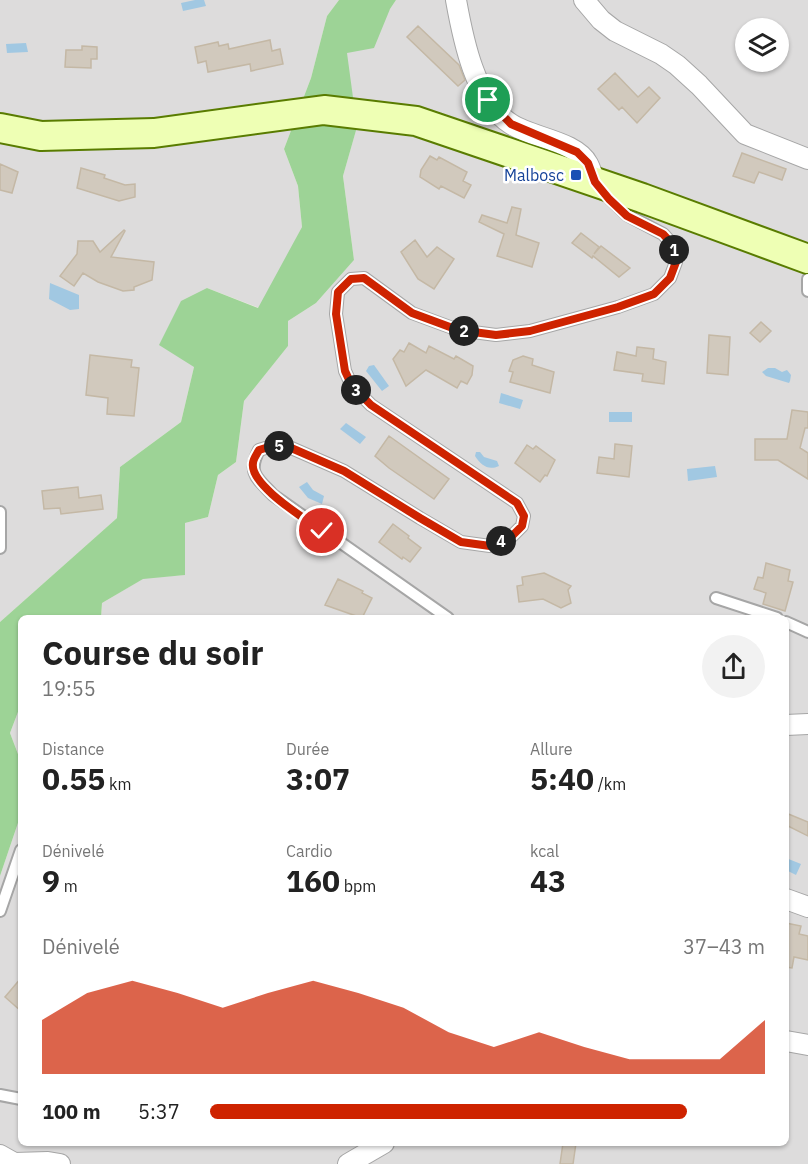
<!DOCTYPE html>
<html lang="fr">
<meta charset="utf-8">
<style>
body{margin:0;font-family:"IBM Plex Sans",sans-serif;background:#f2f2f2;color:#222;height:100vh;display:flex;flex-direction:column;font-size:22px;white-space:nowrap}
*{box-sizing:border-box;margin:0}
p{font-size:20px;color:#767676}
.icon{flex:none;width:33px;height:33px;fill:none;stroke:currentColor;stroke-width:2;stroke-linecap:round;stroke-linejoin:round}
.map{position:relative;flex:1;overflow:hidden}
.panel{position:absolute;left:18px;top:615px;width:771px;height:531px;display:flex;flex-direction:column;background:#fff;border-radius:9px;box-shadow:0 2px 4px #0004}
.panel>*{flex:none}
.fabs{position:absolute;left:735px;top:18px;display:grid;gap:12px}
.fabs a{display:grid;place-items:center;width:54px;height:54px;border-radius:50%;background:#fff;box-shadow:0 2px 4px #0004;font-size:30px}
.pin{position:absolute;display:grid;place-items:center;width:51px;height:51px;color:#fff;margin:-26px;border:3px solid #fff;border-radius:50%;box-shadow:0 2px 6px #0007}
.km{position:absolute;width:30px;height:30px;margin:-15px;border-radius:50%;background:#222;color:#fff;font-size:16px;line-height:30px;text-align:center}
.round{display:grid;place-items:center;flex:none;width:63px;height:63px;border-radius:32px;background:#f2f2f2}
.head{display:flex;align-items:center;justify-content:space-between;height:102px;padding:0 24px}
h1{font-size:33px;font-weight:700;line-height:45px}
.metrics{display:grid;grid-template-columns:repeat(3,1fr);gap:9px;height:102px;padding:6px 24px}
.metrics div{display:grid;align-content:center}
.metrics b{font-size:30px;font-weight:700}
.metrics small{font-size:16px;font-weight:400}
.metrics p{font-size:16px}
.chart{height:168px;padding:12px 24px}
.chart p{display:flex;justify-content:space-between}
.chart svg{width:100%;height:108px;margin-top:6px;fill:#ce2300;opacity:.7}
ul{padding:0 24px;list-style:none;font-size:20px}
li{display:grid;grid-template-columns:96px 72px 1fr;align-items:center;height:45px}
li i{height:15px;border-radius:8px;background:#ce2300}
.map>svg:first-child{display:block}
.residential{fill:#dddcdc;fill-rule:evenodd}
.forest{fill:#9dd396}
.water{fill:#a1c8e2}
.building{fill:#d1c9bd;stroke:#c4b8a5;stroke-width:1.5}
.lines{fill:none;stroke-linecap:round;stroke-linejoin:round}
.service-casing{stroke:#a6a6a6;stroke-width:14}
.minor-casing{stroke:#a6a6a6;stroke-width:22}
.secondary-casing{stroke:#597c00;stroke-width:32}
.service{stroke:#fff;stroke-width:10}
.minor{stroke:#fff;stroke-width:20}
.secondary{stroke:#eeffb4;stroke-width:28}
.route-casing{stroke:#fff;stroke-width:12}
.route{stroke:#ce2300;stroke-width:8}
.transit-dot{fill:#1a4fb4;stroke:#fff;stroke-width:2}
.labels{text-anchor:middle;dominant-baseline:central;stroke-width:5;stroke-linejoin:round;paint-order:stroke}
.transit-label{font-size:16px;fill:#164399;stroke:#fff;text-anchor:end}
</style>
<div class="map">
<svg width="808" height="1164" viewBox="0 0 808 1164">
<rect width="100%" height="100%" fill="#f1efe4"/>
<!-- residential -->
<path class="residential" d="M 0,0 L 339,0 L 327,16 L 311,78 L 284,149 L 298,186 L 302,227 L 286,259 L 259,308 L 207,288 L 194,367 L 181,422 L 120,467 L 117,518 L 0,622 Z
M 396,0 L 808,0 L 808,1164 L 0,1164 L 0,876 L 21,814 L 21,1143 L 786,1143 L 786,618 L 101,618 L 102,603 L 144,578 L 184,575 L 185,523 L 208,517 L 218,475 L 236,462 L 244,401 L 288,346 L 288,321 L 316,303 L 354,260 L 343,176 L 357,127 L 346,53 L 390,9 ZM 746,28 L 778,28 L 778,62 L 746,62 Z
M 21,704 L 21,762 L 10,733 Z"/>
<!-- forest -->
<path class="forest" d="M 339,0 L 396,0 L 390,9 L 374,48 L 347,53 L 357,127 L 343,176 L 354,260 L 316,303 L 288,321 L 288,346 L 244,401 L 236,462 L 218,475 L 208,517 L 185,523 L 185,575 L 143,579 L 102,603 L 101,618 L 21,618 L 21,704 L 10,733 L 21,762 L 21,814 L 0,876 L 0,622 L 117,518 L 120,467 L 181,422 L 194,367 L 159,345 L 181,301 L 207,288 L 258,308 L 302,227 L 298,186 L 284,149 L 311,78 L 327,16 Z"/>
<!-- water -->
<path class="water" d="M 195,0 L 204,0 L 206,6 L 183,11 L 181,3 Z
M 26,43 L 28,52 L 7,53 L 6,44 Z
M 50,283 L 79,295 L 79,309 L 70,310 L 49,299 Z
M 374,365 L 389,386 L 382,391 L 366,371 L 369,366 Z
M 768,368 L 775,368 L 782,372 L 787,370 L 791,375 L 790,381 L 789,383 L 766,376 L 762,372 Z
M 501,393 L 523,400 L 520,409 L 499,403 Z
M 609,412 L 632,412 L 632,422 L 609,422 Z
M 346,423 L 366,437 L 360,444 L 340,429 Z
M 476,452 L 480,452 L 484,457 L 497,461 L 499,466 C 488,471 481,465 475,456 Z
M 715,466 L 717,477 L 688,481 L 687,469 Z
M 307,482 L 313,490 L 324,496 L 322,504 L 308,498 L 299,487 Z
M 786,858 L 801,864 L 796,875 L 786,870 Z"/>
<!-- building -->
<path class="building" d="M 418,26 L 459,65 L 465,80 L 458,86 L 407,37 Z
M 270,40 L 272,51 L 280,49 L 283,64 L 251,71 L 250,64 L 208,72 L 206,61 L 198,63 L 195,47 L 218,42 L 219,46 L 228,44 L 229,49 Z
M 82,46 L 97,47 L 97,59 L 91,59 L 91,68 L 65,67 L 66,50 L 82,50 Z
M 615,73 L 638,97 L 649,87 L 660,98 L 637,123 L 622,107 L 619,110 L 598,89 Z
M 742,153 L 786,169 L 782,180 L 759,172 L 754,183 L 733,176 Z
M 430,156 L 437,160 L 439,157 L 467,172 L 463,181 L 471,185 L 464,198 L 441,186 L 439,189 L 420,177 L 421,170 Z
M 0,164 L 18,172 L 12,193 L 0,190 Z
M 81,168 L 105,175 L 104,178 L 125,185 L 135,184 L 135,197 L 119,201 L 77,188 Z
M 512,207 L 521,209 L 516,235 L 539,243 L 532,267 L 497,256 L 504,234 L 479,222 L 482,215 L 507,223 Z
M 124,230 L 125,231 L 111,257 L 154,262 L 152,280 L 134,287 L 134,290 L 123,291 L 98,282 L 83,273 L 74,286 L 60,276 L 77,254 L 78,241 L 93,241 L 100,252 Z
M 581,233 L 599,247 L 594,254 L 601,246 L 630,268 L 619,277 L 593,256 L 592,258 L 572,243 Z
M 415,240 L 427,257 L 437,247 L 454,259 L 434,289 L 418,279 L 401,252 Z
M 761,322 L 771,331 L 760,342 L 750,333 Z
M 709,335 L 730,337 L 728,375 L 707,373 Z
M 409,343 L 426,353 L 429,346 L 454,359 L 456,356 L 473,366 L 472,375 L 467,384 L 461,381 L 457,388 L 426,370 L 406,386 L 393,359 L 400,350 L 404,352 Z
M 637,347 L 654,349 L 653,359 L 666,362 L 664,384 L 642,381 L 643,374 L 614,370 L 617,352 L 636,356 Z
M 90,355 L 132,360 L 131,367 L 139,368 L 134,416 L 107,414 L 108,398 L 86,395 Z
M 523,356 L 533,359 L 532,365 L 554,372 L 550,393 L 510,382 L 513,372 L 509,371 L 513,360 Z
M 792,410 L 808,412 L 808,428 L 805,428 L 800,448 L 808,453 L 808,479 L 778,460 L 755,460 L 755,439 L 787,439 Z
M 389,436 L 449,479 L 434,499 L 389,468 L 375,456 Z
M 615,444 L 632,446 L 629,477 L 597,473 L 599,457 L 614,459 Z
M 527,445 L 533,449 L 536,446 L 555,460 L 547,476 L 545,475 L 540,482 L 515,463 Z
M 78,487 L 79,498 L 101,495 L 103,509 L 61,514 L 60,508 L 44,509 L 42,491 Z
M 393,524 L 409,536 L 408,538 L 421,548 L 410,562 L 403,557 L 402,559 L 379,542 Z
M 766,563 L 790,570 L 788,581 L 793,582 L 785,611 L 763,604 L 766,593 L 754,589 L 758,577 L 763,578 Z
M 544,573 L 571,586 L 568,590 L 571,603 L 561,608 L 543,599 L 519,602 L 517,586 L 523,585 L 522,577 Z
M 338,579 L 363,591 L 362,593 L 372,598 L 362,618 L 325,605 Z
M 786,813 L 808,822 L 808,836 L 786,825 Z
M 786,923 L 801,926 L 799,934 L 808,936 L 808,960 L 794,957 L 792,968 L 786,967 Z
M 21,978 L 21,1011 L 5,997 Z
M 563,1143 L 576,1143 L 573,1164 L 560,1164 Z"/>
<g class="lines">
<!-- service casing -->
<g class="service-casing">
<path id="service" d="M 808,279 L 808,291
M 0,512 L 0,548
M 716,598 L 777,618
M 448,618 L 273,495 C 257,478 247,473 259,450 L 272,446 L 289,447 L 344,471 L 420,518 L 461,542 L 490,546 L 512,536 L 522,526 L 524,516 L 517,503 L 371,405 L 352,386 L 345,371 L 336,314 L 338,292 L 351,279 L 364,278 L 412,313 L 458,330 L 496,335 L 530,331 L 618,307 L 654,294 L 670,278 L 676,262 L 673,245 L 663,234 L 627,215 L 605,194
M 786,622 L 808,632
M 0,911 L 21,850
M 0,1095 L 21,1099"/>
</g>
<!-- minor casing -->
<g class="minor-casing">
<path id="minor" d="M 456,0 C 463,39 475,101 511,124 C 532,138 576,141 588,164 C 591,170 593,176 595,182
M 584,0 L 601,20 L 615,31 L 661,54 L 677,65 L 699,85 L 745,134 L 808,159
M 786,725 L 808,724
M 786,899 L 808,907
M 786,1041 L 808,1045
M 0,1155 L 16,1164
M 15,1163 L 48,1162 L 60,1164
M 348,1164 L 384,1143"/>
</g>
<!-- secondary casing -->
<g class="secondary-casing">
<path id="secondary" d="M 0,128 L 41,136 L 154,133 L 324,110 L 416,121 L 642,198 L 808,259"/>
</g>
<!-- service -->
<use href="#service" class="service"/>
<!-- minor -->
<use href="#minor" class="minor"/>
<!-- secondary -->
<use href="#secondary" class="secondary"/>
</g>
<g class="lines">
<!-- route casing -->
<g class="route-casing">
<path id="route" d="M 322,531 C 306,519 249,485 253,463 C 253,459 257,454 259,450 L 272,446 L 289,447 L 344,471 L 420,518 L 461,542 L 490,546 L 512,536 L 522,526 L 524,516 L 517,503 L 371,405 L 352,386 L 345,371 L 336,314 L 338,292 L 351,279 L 364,278 L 412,313 L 458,330 L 496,335 L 530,331 L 618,307 L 654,294 L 670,278 L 676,262 L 673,245 L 663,234 L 627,216 L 609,199 L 595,182 L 588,163 L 577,152 L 511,124 L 488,100"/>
</g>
<!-- route -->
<use href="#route" class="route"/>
</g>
<!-- markers -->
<rect class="transit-dot" x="570" y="169" width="12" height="12" rx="3"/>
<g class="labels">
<!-- transit labels -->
<g class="transit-label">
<text x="564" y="175">Malbosc</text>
</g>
</g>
</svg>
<div class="fabs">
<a><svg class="icon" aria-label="layers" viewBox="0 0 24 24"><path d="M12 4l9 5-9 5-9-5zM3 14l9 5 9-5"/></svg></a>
</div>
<div class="pin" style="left:488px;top:100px;background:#1e9e55"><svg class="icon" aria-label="arrive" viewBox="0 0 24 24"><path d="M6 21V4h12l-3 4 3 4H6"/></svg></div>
<div class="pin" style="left:322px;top:531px;background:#d93025"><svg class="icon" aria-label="check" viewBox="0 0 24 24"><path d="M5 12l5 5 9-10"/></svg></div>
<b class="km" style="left:674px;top:250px">1</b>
<b class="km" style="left:464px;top:331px">2</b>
<b class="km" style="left:356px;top:390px">3</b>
<b class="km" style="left:501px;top:541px">4</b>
<b class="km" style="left:279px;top:446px">5</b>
<section class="panel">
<div class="head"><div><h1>Course du soir</h1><p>19:55</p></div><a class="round"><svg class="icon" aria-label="share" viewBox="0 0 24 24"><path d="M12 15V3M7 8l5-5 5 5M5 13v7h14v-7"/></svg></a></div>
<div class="metrics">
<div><p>Distance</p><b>0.55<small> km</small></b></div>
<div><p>Durée</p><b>3:07</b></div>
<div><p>Allure</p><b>5:40<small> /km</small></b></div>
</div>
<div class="metrics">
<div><p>Dénivelé</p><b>9<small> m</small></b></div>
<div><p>Cardio</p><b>160<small> bpm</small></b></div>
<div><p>kcal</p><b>43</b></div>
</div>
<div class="chart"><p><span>Dénivelé</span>37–43 m</p>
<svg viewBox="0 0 160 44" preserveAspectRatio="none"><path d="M0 44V22L10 11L20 6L30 11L40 17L50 11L60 6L70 11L80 17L90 27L100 33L110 27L120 33L130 38L140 38L150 38L160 22V44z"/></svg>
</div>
<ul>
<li><b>100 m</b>5:37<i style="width:86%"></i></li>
</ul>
</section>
</div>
